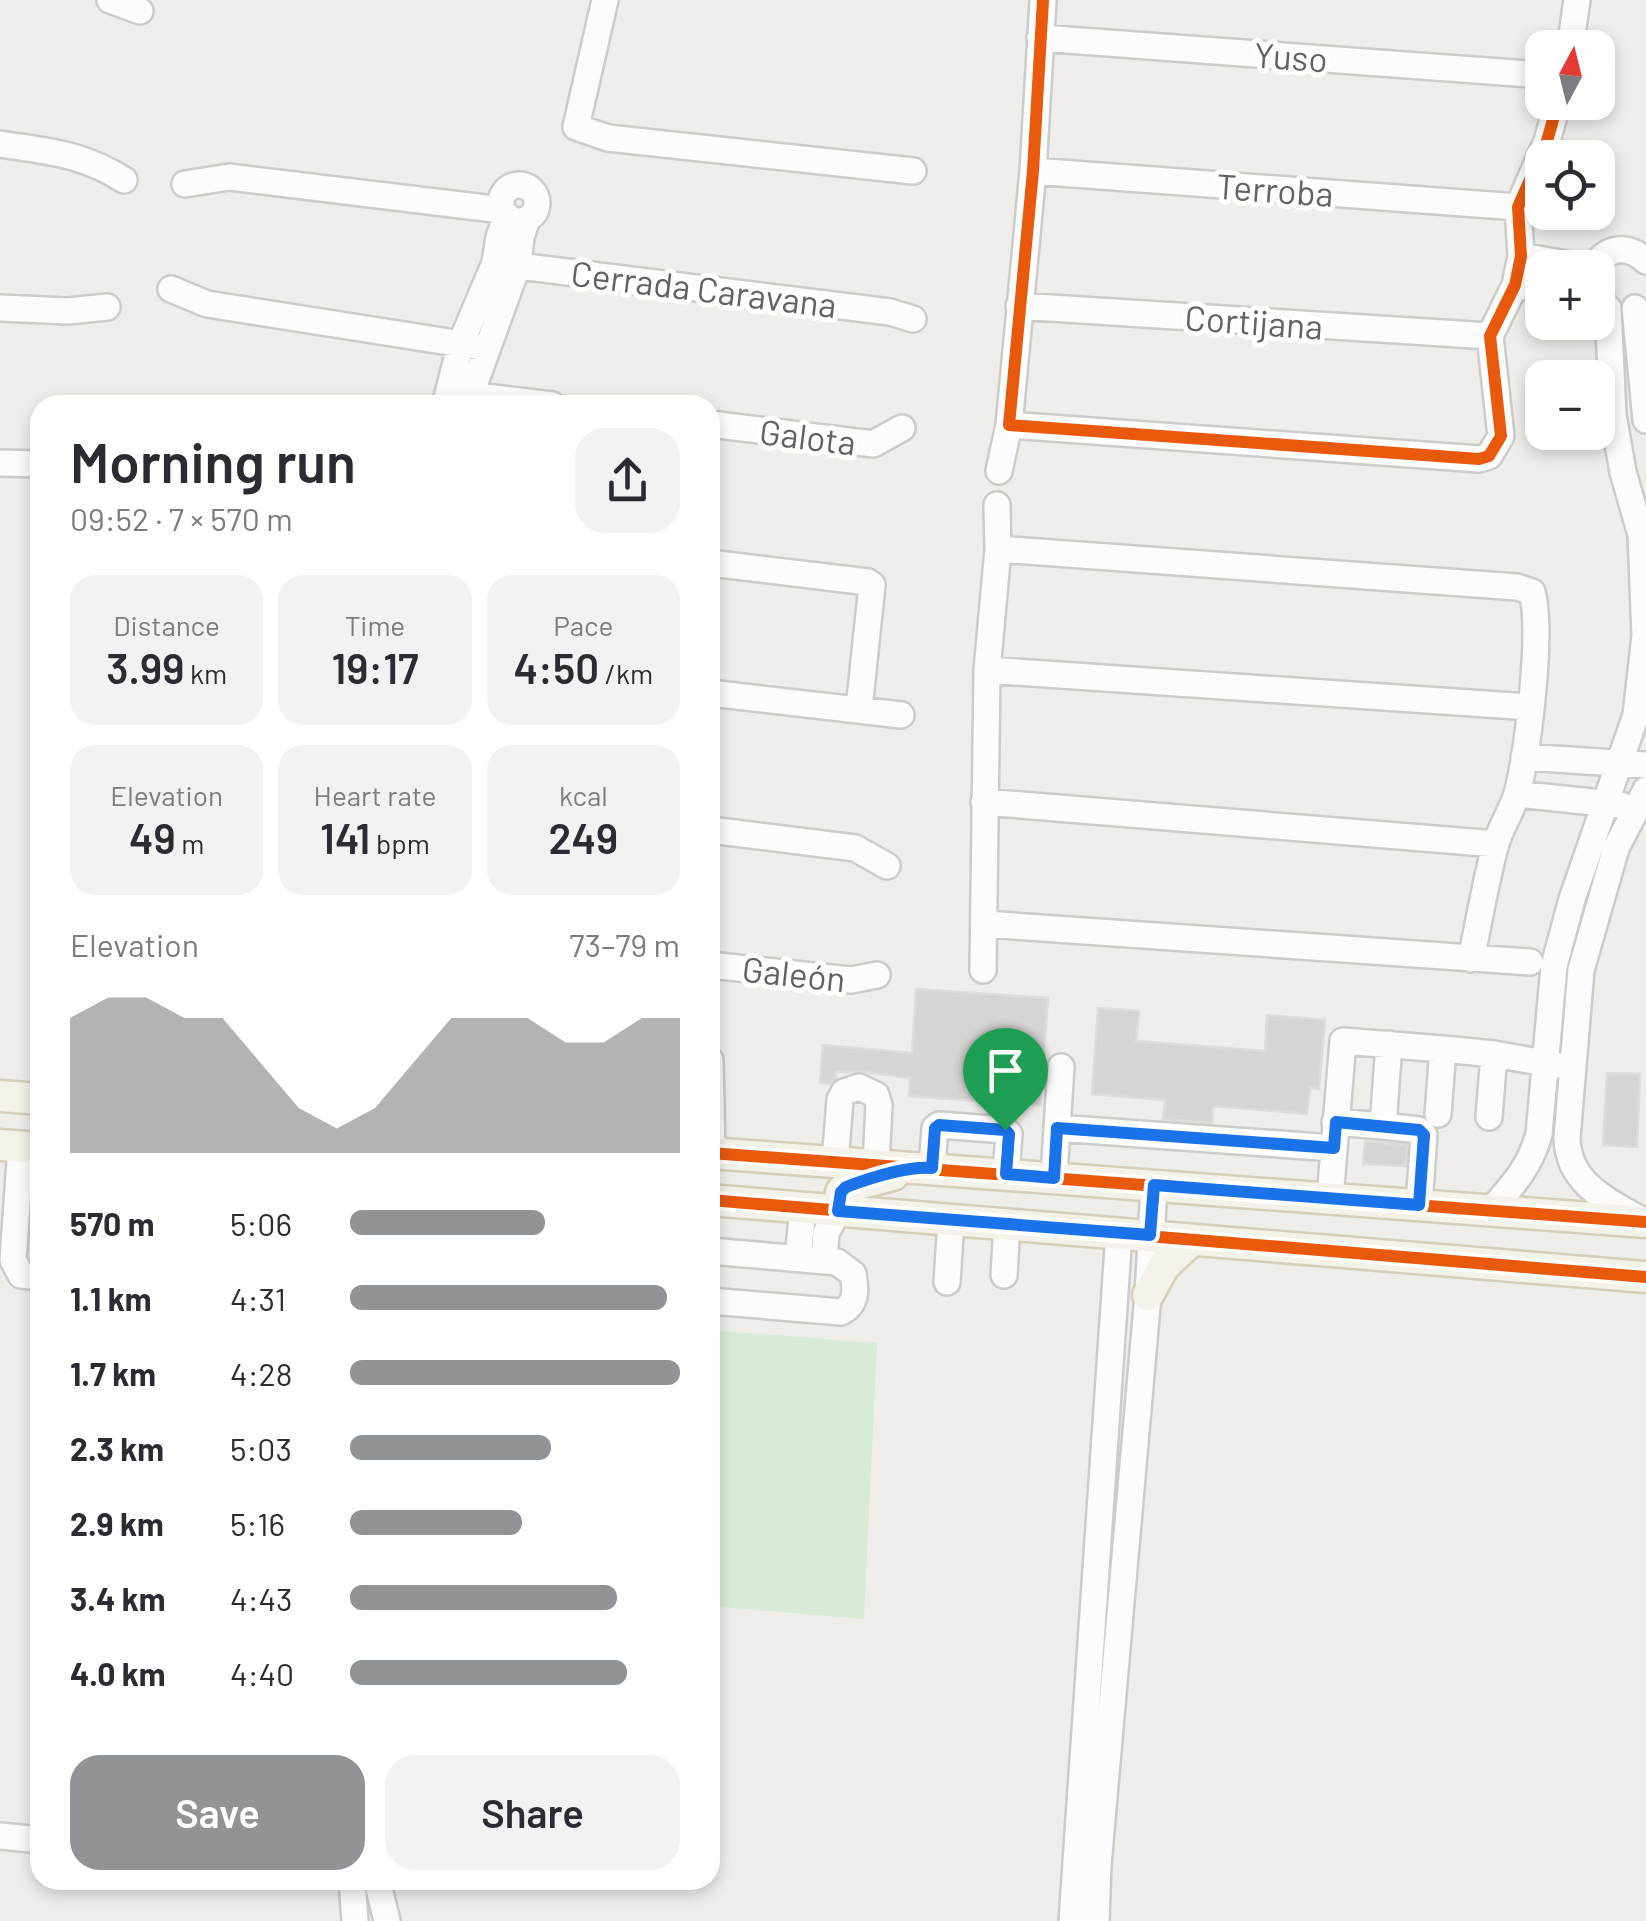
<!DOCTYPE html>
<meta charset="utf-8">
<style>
body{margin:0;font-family:Barlow,sans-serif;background:#f2f2f3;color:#2b2b33;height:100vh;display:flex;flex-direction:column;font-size:38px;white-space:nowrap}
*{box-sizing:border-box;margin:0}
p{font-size:32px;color:#7c7c81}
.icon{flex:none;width:55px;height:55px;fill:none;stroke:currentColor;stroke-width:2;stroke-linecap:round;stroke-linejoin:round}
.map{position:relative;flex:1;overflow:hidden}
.drawer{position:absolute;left:30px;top:395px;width:690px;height:1495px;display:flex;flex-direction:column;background:#fff;border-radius:30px;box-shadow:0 5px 15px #0003}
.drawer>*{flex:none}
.needle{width:65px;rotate:7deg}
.tools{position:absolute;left:1525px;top:30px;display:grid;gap:20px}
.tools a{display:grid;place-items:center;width:90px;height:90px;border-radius:20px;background:#fff;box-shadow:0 5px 15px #0003;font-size:50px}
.pin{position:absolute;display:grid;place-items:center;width:85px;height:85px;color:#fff;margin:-102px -42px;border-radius:50% 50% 50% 0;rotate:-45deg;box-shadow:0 0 10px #0007}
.pin .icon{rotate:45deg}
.round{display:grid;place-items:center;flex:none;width:105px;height:105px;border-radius:30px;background:#f2f2f3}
.overview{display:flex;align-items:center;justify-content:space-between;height:170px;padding:0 40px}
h1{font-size:55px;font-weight:600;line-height:75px}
.figures{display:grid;grid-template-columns:repeat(3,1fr);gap:15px;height:170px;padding:10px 40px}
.figures div{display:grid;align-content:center;border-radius:25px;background:#f2f2f3;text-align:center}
.figures b{font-size:42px;font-weight:600}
.figures small{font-size:28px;font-weight:400}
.figures p{font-size:28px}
.chart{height:280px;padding:20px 40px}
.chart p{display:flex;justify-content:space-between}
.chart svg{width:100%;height:180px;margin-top:10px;fill:#919496;opacity:.7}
.button{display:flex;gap:20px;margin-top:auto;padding:20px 40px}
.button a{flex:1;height:115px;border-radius:30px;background:#919496;color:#fff;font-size:40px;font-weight:600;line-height:115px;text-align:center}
.button a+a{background:#f2f2f3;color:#2b2b33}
ul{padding:0 40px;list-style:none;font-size:32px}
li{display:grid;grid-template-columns:160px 120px 1fr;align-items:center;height:75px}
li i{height:25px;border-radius:12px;background:#919496}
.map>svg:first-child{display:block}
.green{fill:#d8ebd6}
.building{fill:#d6d5d3;stroke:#deddd9;stroke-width:2.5}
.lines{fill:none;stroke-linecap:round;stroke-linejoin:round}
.minor-casing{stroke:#cbcccc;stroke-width:30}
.major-casing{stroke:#d7ceb8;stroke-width:35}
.minor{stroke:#fdfcfc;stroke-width:25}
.major{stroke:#f4f2e9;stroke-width:30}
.cycleway-casing{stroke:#fff;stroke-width:19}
.cycleway{stroke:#e8590c;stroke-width:12}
.route-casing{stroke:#fff;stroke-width:20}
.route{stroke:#1a73e8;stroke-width:12}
.labels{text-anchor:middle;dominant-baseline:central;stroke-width:10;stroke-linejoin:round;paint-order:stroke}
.street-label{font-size:35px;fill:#5f6368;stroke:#fff}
</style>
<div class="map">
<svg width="1646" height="1921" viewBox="0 0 1646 1921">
<rect width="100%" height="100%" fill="#efeeea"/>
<!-- green -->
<path class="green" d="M 710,1330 L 877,1343 L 864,1619 L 710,1606 Z"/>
<!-- building -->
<path class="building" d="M 916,989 L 1048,998 L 1040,1105 L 909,1096 L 910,1078 L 865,1072 L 836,1072 L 836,1079 L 830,1084 L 820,1083 L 823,1045 L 912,1053 Z
M 1098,1008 L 1139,1011 L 1136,1041 L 1265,1051 L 1267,1015 L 1325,1020 L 1319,1089 L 1310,1088 L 1307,1114 L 1213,1106 L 1212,1123 L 1163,1119 L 1165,1100 L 1092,1094 Z
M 1607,1073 L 1640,1074 L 1637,1147 L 1603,1145 Z
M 1365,1141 L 1407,1145 L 1406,1166 L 1363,1164 Z"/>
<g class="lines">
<!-- minor casing -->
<g class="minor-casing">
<path id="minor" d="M 110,0 L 140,11
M 605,0 L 576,127 L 608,138 L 913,171
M 1043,0 L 1033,171 L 1009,425 L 1479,459 L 1489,456 L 1501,436 L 1490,336 L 1515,285 L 1521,256 L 1518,207 L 1547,141 L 1558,102
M 1040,38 L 1542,75
M 1570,48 L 1577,0
M 0,144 C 50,152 81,153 124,180
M 1033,171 L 1518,207
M 185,184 L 229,177 L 502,210
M501 203a18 18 0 1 1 36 0a18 18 0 1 1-36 0Z
M 1521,256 L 1589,268
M 495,263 L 890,312 L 913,319
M 1593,268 C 1607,246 1628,244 1646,261
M 1515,285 L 1542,288
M 171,289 L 207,304 L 487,348
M 1019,306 L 1490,336
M 0,308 L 68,311 L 107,307
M 1635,308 L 1646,420
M 453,393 L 552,405
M 445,405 L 461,343 L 495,263 L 499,237 L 507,216
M 467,405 L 518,264 L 521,237 L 527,219
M 710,424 L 873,444 L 902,428
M 0,463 L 40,464
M 999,471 L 1009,425
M 998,549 L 1517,587 L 1532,592 C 1543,631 1528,748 1518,790 C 1513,810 1500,827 1495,847 C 1485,884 1479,922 1471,959
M 710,563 L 868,582 L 872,585 L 859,709
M 987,670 L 1529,707
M 710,693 L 901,715
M 1524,757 L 1646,765
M 1517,794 L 1621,805
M 984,802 L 1496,844
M 710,830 L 855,848 L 887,866
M 985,924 L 1530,962
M 710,965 L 851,980 L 877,975
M 983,970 L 987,670 L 998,549 L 997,505
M 1443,1049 L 1494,1054 L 1489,1117
M 1494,1054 L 1556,1065
M 710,1060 L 712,1153
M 1061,1067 L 1057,1128 L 1334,1148
M 1335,1122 L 1383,1126 L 1389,1044
M 1383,1126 L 1419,1130 L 1424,1135 L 1419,1205
M 21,1147 L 13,1260 L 21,1275 L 40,1277
M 835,1162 L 840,1100 L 844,1092 L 859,1087 L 876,1095 L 879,1105 L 876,1164
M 932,1168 L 935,1128 L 939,1125 L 1005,1130 L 1009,1134 L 1006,1174
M 1054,1177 L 1057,1128
M 1330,1198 L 1343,1041 L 1443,1049 L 1438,1114
M 1491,1210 C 1513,1185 1530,1167 1539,1134 L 1554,966 L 1572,899 L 1636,715 L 1645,636 L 1641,535 L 1623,472 L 1613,415 L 1608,308
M 1643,1221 C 1608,1201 1568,1184 1567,1138 L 1581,970 L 1616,848 L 1646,790
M 710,1251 L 837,1262 L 853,1274 C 856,1290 857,1304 841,1312 L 710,1301
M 798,1258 L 803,1209
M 824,1261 L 826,1233 L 838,1211
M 1004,1275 L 1007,1225
M 947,1282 L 951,1221
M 0,1836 L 40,1840
M 352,1880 L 355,1921
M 377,1880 L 387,1921
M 1072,1921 L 1119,1233
M 1096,1921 L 1098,1865 L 1148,1295 L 1154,1185"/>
</g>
<!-- major casing -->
<g class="major-casing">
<path id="major" d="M 0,1096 L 40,1099
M 0,1145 L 40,1148
M 710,1153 L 1646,1222
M 710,1200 L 1646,1277
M 838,1211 L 841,1192 L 846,1187 L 893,1175
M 1148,1295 L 1164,1266 L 1192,1240"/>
</g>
<!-- minor -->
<use href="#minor" class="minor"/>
<!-- major -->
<use href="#major" class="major"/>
<!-- cycleway casing -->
<g class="cycleway-casing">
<path id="cycleway" d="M 1043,0 L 1033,171 L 1009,425 L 1479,459 L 1489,456 L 1501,436 L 1490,336 L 1515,285 L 1521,256 L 1518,207 L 1547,141 L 1558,102
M 710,1153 L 1646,1222
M 710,1200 L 1646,1277"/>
</g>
<!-- cycleway -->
<use href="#cycleway" class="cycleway"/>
</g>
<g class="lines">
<!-- route casing -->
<g class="route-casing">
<path id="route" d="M 1336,1122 L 1419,1130 L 1424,1135 L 1419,1205 L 1154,1185 L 1150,1235 L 838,1211 L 841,1192 L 846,1187 C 870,1178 908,1166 932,1168 L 935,1128 L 939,1125 L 1005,1130 L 1009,1134 L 1006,1174 L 1054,1178 L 1057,1128 L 1334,1148 Z"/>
</g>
<!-- route -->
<use href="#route" class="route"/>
</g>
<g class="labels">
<!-- street labels -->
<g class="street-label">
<text transform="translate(1291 56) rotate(4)">Yuso</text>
<text transform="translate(1275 189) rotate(4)">Terroba</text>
<text transform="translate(704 288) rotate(7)">Cerrada Caravana</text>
<text transform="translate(1254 321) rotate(4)">Cortijana</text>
<text transform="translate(808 436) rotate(7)">Galota</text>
<text transform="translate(794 973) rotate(6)">Galeón</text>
</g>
</g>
</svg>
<div class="tools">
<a><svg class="needle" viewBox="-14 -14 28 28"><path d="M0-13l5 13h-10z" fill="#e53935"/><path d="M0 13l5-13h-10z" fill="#7c7c81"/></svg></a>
<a><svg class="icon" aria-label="locate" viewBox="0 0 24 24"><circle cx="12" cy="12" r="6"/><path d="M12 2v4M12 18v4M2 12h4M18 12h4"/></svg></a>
<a>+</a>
<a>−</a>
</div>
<div class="pin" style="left:1005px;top:1130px;background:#1e9e55"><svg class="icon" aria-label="arrive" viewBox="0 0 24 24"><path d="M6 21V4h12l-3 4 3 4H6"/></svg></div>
<section class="drawer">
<div class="overview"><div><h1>Morning run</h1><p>09:52 · 7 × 570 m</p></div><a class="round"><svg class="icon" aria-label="share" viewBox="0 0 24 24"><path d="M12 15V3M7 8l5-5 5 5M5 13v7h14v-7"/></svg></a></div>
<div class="figures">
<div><p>Distance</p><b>3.99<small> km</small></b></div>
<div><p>Time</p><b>19:17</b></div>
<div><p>Pace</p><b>4:50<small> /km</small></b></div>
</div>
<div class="figures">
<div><p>Elevation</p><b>49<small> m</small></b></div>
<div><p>Heart rate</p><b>141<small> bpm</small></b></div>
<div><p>kcal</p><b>249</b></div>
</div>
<div class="chart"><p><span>Elevation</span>73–79 m</p>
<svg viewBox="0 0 160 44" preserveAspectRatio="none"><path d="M0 44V11L10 6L20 6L30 11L40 11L50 22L60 33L70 38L80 33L90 22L100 11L110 11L120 11L130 17L140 17L150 11L160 11V44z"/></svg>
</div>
<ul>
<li><b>570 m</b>5:06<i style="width:59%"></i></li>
<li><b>1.1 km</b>4:31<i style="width:96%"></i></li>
<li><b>1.7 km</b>4:28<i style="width:100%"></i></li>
<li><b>2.3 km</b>5:03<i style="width:61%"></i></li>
<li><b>2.9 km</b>5:16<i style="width:52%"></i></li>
<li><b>3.4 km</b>4:43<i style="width:81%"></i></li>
<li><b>4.0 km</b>4:40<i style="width:84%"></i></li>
</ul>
<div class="button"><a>Save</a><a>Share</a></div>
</section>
</div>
